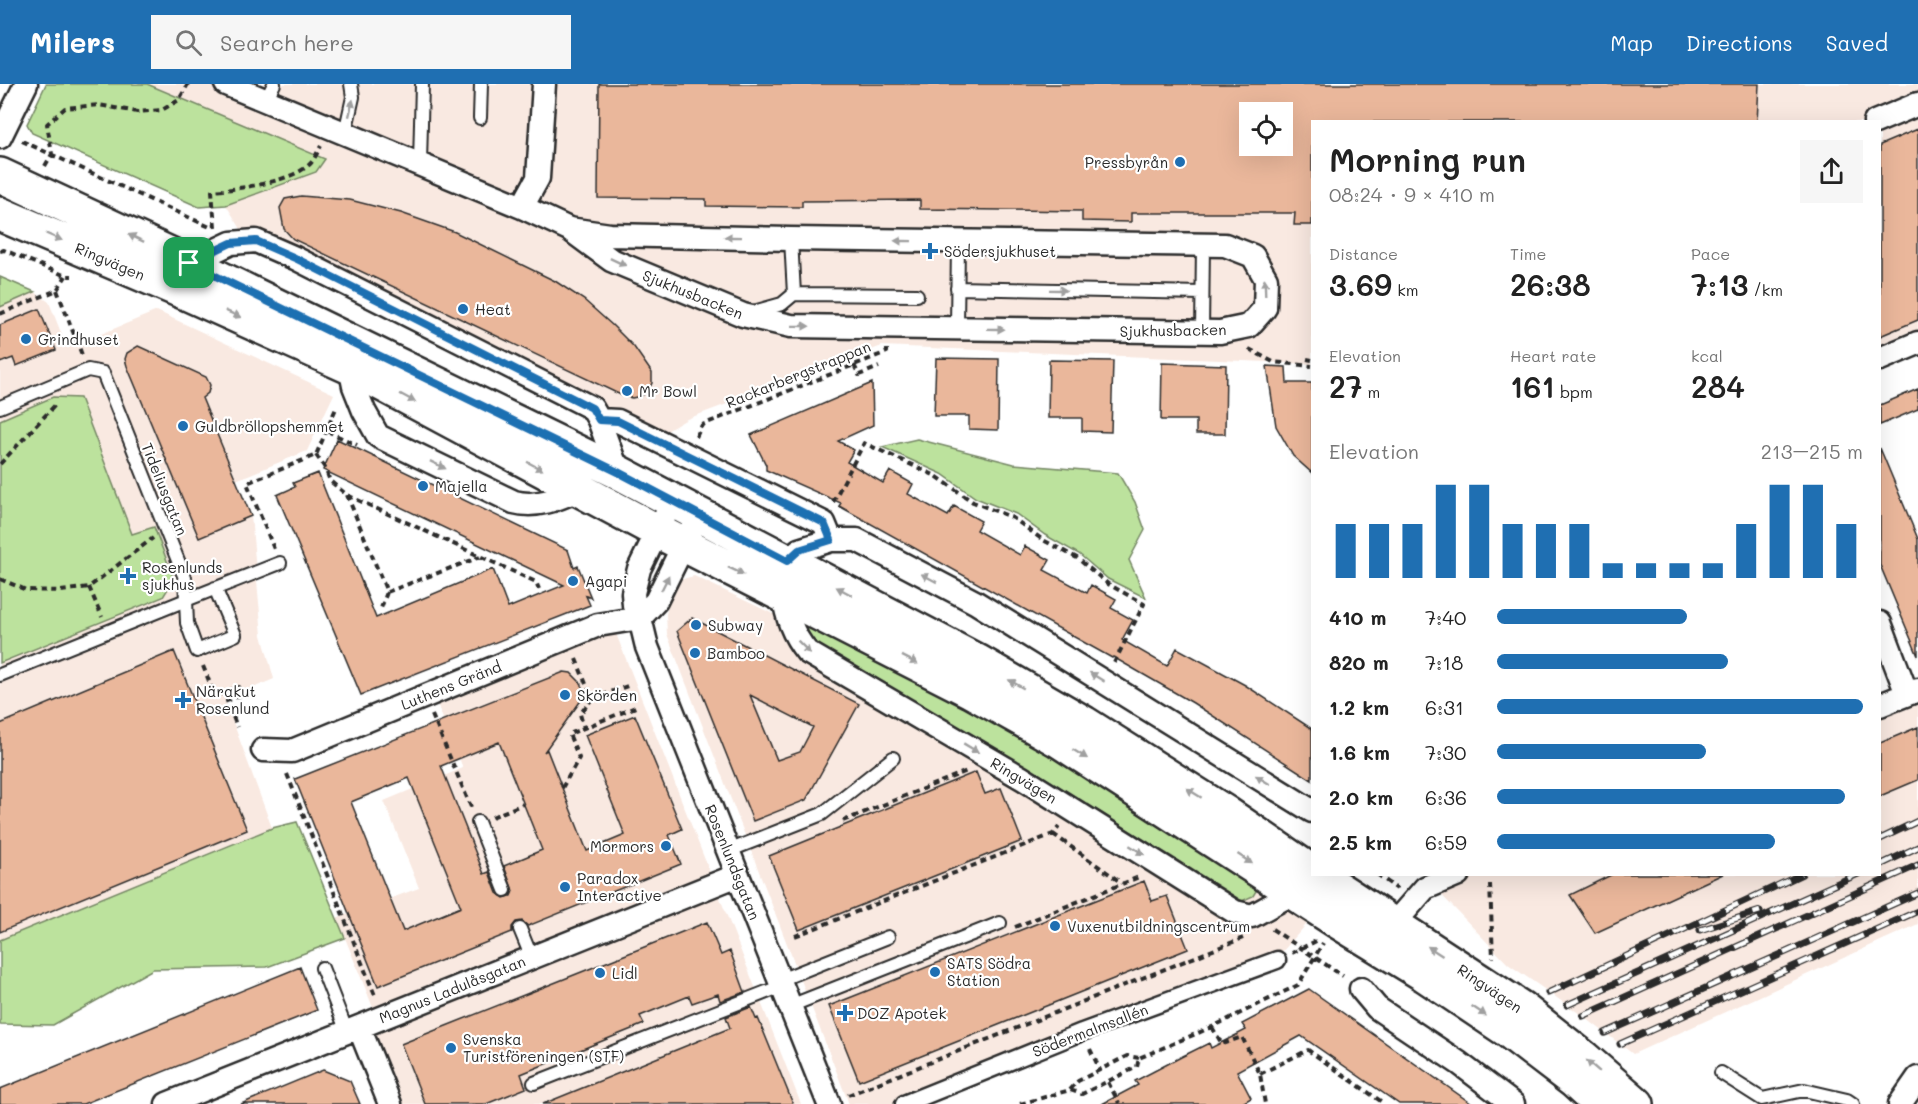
<!DOCTYPE html>
<meta charset="utf-8">
<style>
body{margin:0;font-family:Mali,sans-serif;background:#f6f6f6;color:#222;height:100vh;display:flex;flex-direction:column;font-size:22px;white-space:nowrap}
*{box-sizing:border-box;margin:0}
p{font-size:20px;color:#767676}
.icon{flex:none;width:33px;height:33px;fill:none;stroke:currentColor;stroke-width:2;stroke-linecap:round;stroke-linejoin:round}
.map{position:relative;flex:1;overflow:hidden}
.sheet{position:absolute;left:1311px;top:36px;width:570px;height:756px;display:flex;flex-direction:column;background:#fff;border-radius:0px;box-shadow:0 6px 24px #0002}
.sheet>*{flex:none}
.buttons{position:absolute;left:1239px;top:18px;display:grid;gap:12px}
.buttons a{display:grid;place-items:center;width:54px;height:54px;border-radius:0px;background:#fff;box-shadow:0 6px 24px #0002;font-size:30px}
.pin{position:absolute;display:grid;place-items:center;width:51px;height:51px;color:#fff;margin:-26px;border-radius:12px;box-shadow:0 3px 9px #0006}
.round{display:grid;place-items:center;flex:none;width:63px;height:63px;border-radius:0px;background:#f6f6f6}
.head{display:flex;align-items:center;justify-content:space-between;height:102px;padding:0 18px}
h1{font-size:33px;font-weight:600;line-height:45px}
.metrics{display:grid;grid-template-columns:repeat(3,1fr);gap:9px;height:102px;padding:6px 18px}
.metrics div{display:grid;align-content:center}
.metrics b{font-size:30px;font-weight:600}
.metrics small{font-size:16px;font-weight:400}
.metrics p{font-size:16px}
.chart{height:168px;padding:12px 18px}
.chart p{display:flex;justify-content:space-between}
.chart svg{width:100%;height:108px;margin-top:6px;stroke:#1f6fb2;stroke-width:6}
ul{padding:0 18px;list-style:none;font-size:20px}
li{display:grid;grid-template-columns:96px 72px 1fr;align-items:center;height:45px}
li i{height:15px;border-radius:8px;background:#1f6fb2}
header{display:flex;align-items:center;gap:36px;box-sizing:border-box;height:84px;padding:0 30px;background:#1f6fb2;color:#fff}
header strong{font-size:28px}
nav{display:flex;gap:33px;margin-inline-start:auto;font-size:21px}
.search{width:420px;height:54px;background:#f6f6f6;display:flex;align-items:center;gap:15px;box-sizing:border-box;padding:0 21px;border-radius:0px;color:#767676;font-size:22px}
.map>svg:first-child{display:block}
.built{fill:#f9e9e1;fill-rule:evenodd}
.green{fill:#bce29d;stroke:#748664;stroke-width:1.5}
.building{fill:#eab79b;stroke:#2b2b2b;stroke-width:1.5;fill-rule:evenodd}
.lines{fill:none;stroke-linecap:round;stroke-linejoin:round}
.service-casing{stroke:#2b2b2b;stroke-width:16}
.pedestrian-casing{stroke:#2b2b2b;stroke-width:21}
.minor-casing{stroke:#2b2b2b;stroke-width:27}
.secondary-casing{stroke:#2b2b2b;stroke-width:38}
.path{stroke:#2b2b2b;stroke-width:4;stroke-dasharray:6 4.5;stroke-linecap:butt}
.service{stroke:#fff;stroke-width:12}
.pedestrian{stroke:#fff;stroke-width:16}
.minor{stroke:#fff;stroke-width:22}
.secondary{stroke:#fff;stroke-width:33}
.rail-casing{stroke:#2b2b2b;stroke-width:7}
.rail{stroke:#fff;stroke-width:4.5;stroke-dasharray:14;stroke-linecap:butt}
.oneway{fill:#a0a0a0}
.route-casing{stroke:#fff;stroke-width:12}
.route{stroke:#1f6fb2;stroke-width:8}
.poi-dot{fill:#1f6fb2;stroke:#fff;stroke-width:2}
.labels{text-anchor:middle;dominant-baseline:central;stroke-width:4.5;stroke-linejoin:round;paint-order:stroke}
.poi-label{font-size:15px;fill:#2b2b2b;stroke:#fff;text-anchor:start}
.street-label{font-size:15px;fill:#2b2b2b;stroke:#fff}
</style>
<header>
<strong>Milers</strong>
<div class="search"><svg class="icon" aria-label="search" viewBox="0 0 24 24"><circle cx="10" cy="10" r="6"/><path d="M15 15l6 6"/></svg>Search here</div>
<nav><a>Map</a><a>Directions</a><a>Saved</a></nav>
</header>
<div class="map">
<svg width="1918" height="1020" viewBox="0 0 1918 1020">
<rect width="100%" height="100%" fill="#fff"/>
<filter id="ink" filterUnits="userSpaceOnUse"><feTurbulence type="fractalNoise" baseFrequency=".0167" numOctaves="2"/><feDisplacementMap in="SourceGraphic" scale="12" xChannelSelector="R" yChannelSelector="G"/><feConvolveMatrix kernelMatrix="1 2 1 2 8 2 1 2 1" color-interpolation-filters="sRGB"/></filter>
<g filter="url(#ink)">
<!-- built -->
<path class="built" d="M 147,0 L 1918,0 L 1918,259 L 1880,276 L 1880,38 L 1312,38 L 1312,280 L 882,262 L 687,335 L 645,360 L 256,169 L 226,121 L 316,88 L 325,75 ZM 1250,28 L 1282,28 L 1282,62 L 1250,62 Z
M 35,208 L 49,218 L 67,264 L 157,227 L 334,310 L 307,367 L 236,396 L 251,432 L 262,551 L 274,595 L 225,616 L 272,744 L 0,856 L 0,223 Z
M 694,492 L 800,543 L 809,557 L 1044,693 L 1241,817 L 1259,802 L 1312,834 L 1282,868 L 906,1020 L 849,1020 L 667,550 L 666,530 L 670,513 L 679,496 Z
M 613,542 L 801,1020 L 386,1020 L 354,941 L 376,931 L 337,834 L 419,804 L 384,717 L 463,684 L 433,610 Z
M 1918,604 L 1918,840 L 1633,970 L 1583,932 L 1508,880 L 1430,799 L 1452,790 L 1880,790 L 1880,620 Z"/>
<!-- green -->
<path class="green" d="M 46,0 L 147,0 L 325,75 L 316,88 L 226,121 L 199,123 L 32,49 L 27,40 Z
M 0,193 L 35,208 L 0,223 Z
M 53,313 L 80,314 L 132,450 L 154,443 L 174,495 L 163,513 L 0,579 L 0,336 Z
M 917,355 L 1014,380 L 1118,389 L 1135,418 L 1145,446 L 1129,476 L 1146,514 L 1108,495 L 1079,470 L 1045,451 L 1016,430 L 976,414 L 942,390 L 882,363 Z
M 804,538 L 1054,670 L 1259,802 L 1253,812 L 1242,817 L 1044,693 L 809,557 L 800,543 Z
M 297,738 L 345,854 L 267,883 L 153,885 L 53,941 L 0,940 L 0,856 L 272,744 Z"/>
<!-- building -->
<path class="building" d="M 599,0 L 1759,0 L 1757,38 L 1312,38 L 1312,141 L 1294,141 L 1295,129 L 1131,129 L 1131,138 L 1082,137 L 1082,127 L 920,125 L 920,116 L 802,117 L 802,123 L 706,122 L 706,115 L 598,114 ZM 1250,28 L 1282,28 L 1282,62 L 1250,62 Z
M 1918,45 L 1918,236 L 1880,252 L 1880,61 Z
M 301,112 L 350,116 L 401,129 L 455,148 L 555,197 L 584,216 L 612,241 L 634,263 L 652,289 L 652,299 L 648,307 L 641,312 L 632,314 L 623,312 L 293,155 L 284,145 L 280,124 L 285,115 Z
M 39,225 L 56,266 L 16,282 L 13,274 L 0,279 L 0,241 Z
M 138,262 L 206,293 L 210,301 L 208,309 L 202,314 L 251,432 L 199,454 L 127,282 L 125,275 L 127,269 Z
M 936,274 L 999,275 L 998,346 L 969,345 L 969,332 L 934,332 Z
M 1049,276 L 1113,277 L 1111,348 L 1082,347 L 1082,334 L 1048,334 Z
M 1162,279 L 1226,281 L 1225,350 L 1196,350 L 1196,336 L 1161,336 Z
M 1267,282 L 1286,283 L 1287,299 L 1312,299 L 1312,389 L 1293,372 L 1276,342 Z
M 872,299 L 873,341 L 838,357 L 854,366 L 847,378 L 883,399 L 890,387 L 913,400 L 908,410 L 948,432 L 954,422 L 981,437 L 976,446 L 1020,471 L 1025,462 L 1050,476 L 1044,486 L 1087,509 L 1091,501 L 1116,515 L 1111,524 L 1133,536 L 1122,556 L 1167,582 L 1177,564 L 1245,601 L 1312,645 L 1312,696 L 1193,619 L 1113,573 L 1112,574 L 839,422 L 841,419 L 766,386 L 766,381 L 751,351 Z
M 1918,305 L 1918,325 L 1880,341 L 1880,321 Z
M 337,355 L 568,466 L 574,484 L 578,482 L 591,514 L 586,512 L 590,521 L 361,611 L 277,411 L 295,403 L 293,399 L 318,389 L 376,534 L 493,485 L 508,524 L 564,501 L 323,386 Z
M 1880,364 L 1918,455 L 1918,572 L 1880,481 Z
M 692,534 L 859,620 L 806,716 L 753,737 L 677,547 ZM 750,611 L 813,643 L 800,668 L 777,676 Z
M 174,567 L 247,746 L 0,848 L 0,640 Z
M 564,588 L 571,589 L 582,600 L 582,615 L 544,668 L 547,666 L 587,767 L 625,751 L 585,651 L 635,631 L 682,745 L 669,751 L 681,780 L 528,842 L 522,837 L 516,838 L 512,843 L 512,848 L 378,902 L 295,695 ZM 499,658 L 542,766 L 504,782 L 513,807 L 511,812 L 504,814 L 497,809 L 489,788 L 484,790 L 441,682 ZM 409,694 L 461,823 L 403,847 L 351,718 Z
M 1918,643 L 1918,696 L 1880,712 L 1880,659 Z
M 976,688 L 985,710 L 1001,704 L 1022,757 L 799,846 L 769,772 Z
M 1613,790 L 1723,790 L 1595,849 L 1570,811 Z
M 1144,797 L 1152,817 L 1167,812 L 1188,865 L 859,997 L 829,922 Z
M 707,838 L 721,871 L 730,867 L 745,908 L 720,917 L 718,910 L 692,919 L 689,912 L 640,932 L 644,940 L 521,990 L 526,1004 L 486,1020 L 425,1020 L 401,960 Z
M 300,883 L 317,926 L 83,1020 L 0,1020 L 0,1005 Z
M 1309,905 L 1472,1020 L 1399,1020 L 1301,952 L 1237,987 L 1251,1014 L 1241,1020 L 1102,1020 L 1138,1001 L 1135,997 L 1183,972 L 1209,959 L 1211,964 L 1246,946 L 1242,940 Z
M 751,923 L 756,935 L 758,934 L 793,1020 L 543,1020 L 730,944 L 726,933 Z
M 323,986 L 350,997 L 360,1020 L 241,1020 Z"/>
<g class="lines">
<!-- service casing -->
<g class="service-casing">
<path id="service" d="M 266,16 L 274,0
M 480,34 L 481,0
M 345,49 L 353,13 L 351,0
M 420,79 L 422,0
M 957,204 L 1202,209
M 794,210 L 917,211
M 750,229 L 782,220 L 794,210 L 791,155
M 957,244 L 958,158
M 1202,248 L 1203,160
M 0,323 L 88,286 L 103,289 L 185,494 L 186,516 L 0,591
M 215,504 L 235,551 L 197,567 L 187,539 L 186,516 L 280,479
M 478,738 L 505,806
M 728,767 L 822,730 L 893,674
M 520,845 L 531,872
M 322,884 L 347,948
M 780,896 L 888,853
M 790,922 L 1000,839
M 1721,989 L 1762,1015 L 1804,1006 L 1847,1016 L 1853,1020
M 534,999 L 782,902"/>
</g>
<!-- pedestrian casing -->
<g class="pedestrian-casing">
<path id="pedestrian" d="M 904,1020 L 1082,948 L 1277,876"/>
</g>
<!-- minor casing -->
<g class="minor-casing">
<path id="minor" d="M 226,0 L 522,123 L 569,145 L 611,176 L 743,231 L 791,242 L 1220,248 L 1249,242 L 1265,224 L 1266,195 L 1253,172 L 1225,161 L 791,155 L 610,151 L 569,145
M 1875,38 L 1918,20
M 0,53 L 26,0
M 522,123 L 538,94 L 544,0
M 189,179 L 231,159 L 256,157 L 295,174 L 592,324 L 599,336 L 618,388
M 1880,275 L 1918,259
M 350,283 L 354,302 L 364,327 L 378,352 L 514,418 C 537,424 558,415 580,405
M 599,336 L 618,337 L 824,439 L 831,456
M 664,434 L 639,485 L 633,509 L 634,521 L 640,534 L 647,563 L 829,1020
M 787,477 L 799,466 L 831,456 L 857,456 L 975,518 L 1312,727
M 783,510 C 787,533 792,550 807,568 L 1022,694 L 1235,828 L 1252,832 L 1295,808
M 640,534 L 656,517 L 690,448
M 1880,539 L 1907,610
M 1880,621 L 1918,606
M 263,666 L 292,667 L 598,541 L 640,534
M 1385,850 L 1425,804 L 1458,790
M 1361,905 L 1377,924 L 1459,979 L 1513,1020
M 359,943 L 390,1020
M 167,1020 L 738,791
M 1900,1020 L 1918,994"/>
</g>
<!-- secondary casing -->
<g class="secondary-casing">
<path id="secondary" d="M 0,91 L 189,179 L 618,388 L 977,577 L 1084,639 L 1226,729 L 1312,788
M 0,130 L 186,209 L 350,283 L 657,447 L 971,607 L 1058,656 L 1337,837 L 1425,891 L 1507,946 L 1575,998 L 1599,1020
M 1316,790 L 1521,924 L 1584,974 L 1637,1020"/>
</g>
<!-- path -->
<path class="path" d="M 22,57 L 212,144
M 45,82 L 52,70 L 47,40 L 65,24 L 99,21 L 137,28 L 162,26 L 179,16 L 188,0
M 215,143 L 212,107 C 238,105 293,98 311,79 C 315,74 318,67 321,62
M 0,167 L 4,166 L 66,192 L 72,192
M 57,206 L 82,271
M 0,230 L 57,206 L 66,192
M 1249,265 L 1273,278 L 1312,282
M 1307,275 L 1312,276
M 854,281 L 859,291 L 879,283
M 327,347 L 357,361
M 696,353 L 702,341 L 887,268 L 887,265
M 316,371 L 325,384 L 330,397 L 347,411 L 536,498 L 539,505
M 0,380 L 57,319
M 347,411 L 387,508 L 380,527
M 833,418 L 864,359 L 936,392 L 973,418 L 1013,434 L 1043,456 L 1077,474 L 1108,500 L 1144,520 L 1114,579
M 274,465 L 247,399 L 316,371 L 337,322
M 0,495 L 26,506 L 61,507 L 89,503 L 153,454
M 89,503 L 102,533
M 387,508 L 480,473
M 576,575 L 592,615 L 580,630 L 584,644
M 203,582 L 213,607 L 220,610 L 238,603 L 241,611 L 227,617 L 237,643
M 592,615 L 630,601
M 432,631 L 471,723
M 287,690 L 376,914
M 562,704 L 579,674 L 569,650 L 638,622
M 492,733 L 523,720
M 843,737 L 967,687
M 1053,750 L 1122,799
M 1377,790 L 1397,805
M 1490,800 L 1493,874
M 1015,843 L 1139,793
M 1272,845 L 1343,892
M 795,852 L 1053,750 L 1059,743
M 1292,869 L 1318,856
M 1212,943 L 1222,960 L 1242,953 L 1260,990 L 1265,1020
M 1090,965 L 1100,986
M 1260,990 L 1308,966 L 1382,1018 L 1382,1020
M 1108,998 L 1119,1019
M 1070,1006 L 1078,997 L 1127,972 L 1139,974
M 848,1011 L 1243,854
M 1020,1020 L 1070,1006 L 1082,1010 L 1137,983 L 1139,974 L 1212,943 L 1298,901 L 1323,859"/>
<!-- service -->
<use href="#service" class="service"/>
<!-- pedestrian -->
<use href="#pedestrian" class="pedestrian"/>
<!-- minor -->
<use href="#minor" class="minor"/>
<!-- secondary -->
<use href="#secondary" class="secondary"/>
<!-- rail casing -->
<g class="rail-casing">
<path id="rail" d="M 1880,755 L 1918,737
M 1880,781 L 1918,763
M 1700,846 L 1760,827
M 1548,909 L 1802,790
M 1567,921 L 1858,790
M 1583,932 L 1918,781
M 1605,949 L 1918,809
M 1620,960 L 1918,827"/>
</g>
<!-- rail -->
<use href="#rail" class="rail"/>
</g>
<!-- one-way arrows -->
<defs><path id="oneway-solid" d="M-6-.8H1V-3.2L6.5 0L1 3.2V.8H-6Z" transform="scale(1.5)"/></defs>
<g class="oneway">
<use href="#oneway-solid" transform="translate(351 24) rotate(-77)"/>
<use href="#oneway-solid" transform="translate(54 153) rotate(23)"/>
<use href="#oneway-solid" transform="translate(733 153) rotate(-179)"/>
<use href="#oneway-solid" transform="translate(136 154) rotate(-155)"/>
<use href="#oneway-solid" transform="translate(903 157) rotate(-179)"/>
<use href="#oneway-solid" transform="translate(618 178) rotate(25)"/>
<use href="#oneway-solid" transform="translate(1265 203) rotate(-92)"/>
<use href="#oneway-solid" transform="translate(1058 206) rotate(1)"/>
<use href="#oneway-solid" transform="translate(233 230) rotate(24)"/>
<use href="#oneway-solid" transform="translate(801 242) rotate(1)"/>
<use href="#oneway-solid" transform="translate(996 245) rotate(1)"/>
<use href="#oneway-solid" transform="translate(408 314) rotate(28)"/>
<use href="#oneway-solid" transform="translate(438 381) rotate(26)"/>
<use href="#oneway-solid" transform="translate(535 382) rotate(28)"/>
<use href="#oneway-solid" transform="translate(736 487) rotate(26)"/>
<use href="#oneway-solid" transform="translate(929 494) rotate(-152)"/>
<use href="#oneway-solid" transform="translate(665 499) rotate(-64)"/>
<use href="#oneway-solid" transform="translate(844 507) rotate(-152)"/>
<use href="#oneway-solid" transform="translate(804 563) rotate(45)"/>
<use href="#oneway-solid" transform="translate(910 576) rotate(27)"/>
<use href="#oneway-solid" transform="translate(1097 593) rotate(-148)"/>
<use href="#oneway-solid" transform="translate(1016 600) rotate(-150)"/>
<use href="#oneway-solid" transform="translate(971 664) rotate(31)"/>
<use href="#oneway-solid" transform="translate(1080 670) rotate(32)"/>
<use href="#oneway-solid" transform="translate(1263 696) rotate(-148)"/>
<use href="#oneway-solid" transform="translate(1194 709) rotate(-148)"/>
<use href="#oneway-solid" transform="translate(1137 766) rotate(32)"/>
<use href="#oneway-solid" transform="translate(1245 775) rotate(33)"/>
<use href="#oneway-solid" transform="translate(1435 867) rotate(-147)"/>
<use href="#oneway-solid" transform="translate(1479 927) rotate(34)"/>
<use href="#oneway-solid" transform="translate(1593 982) rotate(-139)"/>
</g>
</g>
<g class="lines" filter="url(#ink)">
<!-- route casing -->
<g class="route-casing">
<path id="route" d="M 256,157 L 295,174 L 592,324 L 599,336 L 618,337 L 824,439 L 831,456 L 799,466 L 787,477 L 618,388 L 189,179 L 231,159 Z"/>
</g>
<!-- route -->
<use href="#route" class="route"/>
</g>
<!-- markers -->
<g class="poi-dot">
<circle cx="1180" cy="78" r="6"/>
<path d="M927 158h6v6h6v6h-6v6h-6v-6h-6v-6h6z"/>
<circle cx="463" cy="225" r="6"/>
<circle cx="26" cy="255" r="6"/>
<circle cx="627" cy="307" r="6"/>
<circle cx="183" cy="342" r="6"/>
<circle cx="423" cy="402" r="6"/>
<path d="M125 483h6v6h6v6h-6v6h-6v-6h-6v-6h6z"/>
<circle cx="573" cy="497" r="6"/>
<circle cx="696" cy="541" r="6"/>
<circle cx="695" cy="569" r="6"/>
<circle cx="565" cy="611" r="6"/>
<path d="M180 607h6v6h6v6h-6v6h-6v-6h-6v-6h6z"/>
<circle cx="666" cy="762" r="6"/>
<circle cx="565" cy="803" r="6"/>
<circle cx="1055" cy="842" r="6"/>
<circle cx="935" cy="888" r="6"/>
<circle cx="600" cy="889" r="6"/>
<path d="M842 920h6v6h6v6h-6v6h-6v-6h-6v-6h6z"/>
<circle cx="451" cy="964" r="6"/>
</g>
<g class="labels">
<!-- poi labels -->
<g class="poi-label">
<text x="1168" y="78" text-anchor="end">Pressbyrån</text>
<text x="944" y="167">Södersjukhuset</text>
<text x="475" y="225">Heat</text>
<text x="38" y="255">Grindhuset</text>
<text x="639" y="307">Mr Bowl</text>
<text x="195" y="342">Guldbröllopshemmet</text>
<text x="435" y="402">Majella</text>
<text x="142" y="483">Rosenlunds<tspan x="142" dy="17">sjukhus</tspan></text>
<text x="585" y="497">Agapi</text>
<text x="708" y="541">Subway</text>
<text x="707" y="569">Bamboo</text>
<text x="196" y="607">Närakut<tspan x="196" dy="17">Rosenlund</tspan></text>
<text x="577" y="611">Skörden</text>
<text x="654" y="762" text-anchor="end">Mormors</text>
<text x="577" y="794">Paradox<tspan x="577" dy="17">Interactive</tspan></text>
<text x="1067" y="842">Vuxenutbildningscentrum</text>
<text x="947" y="879">SATS Södra<tspan x="947" dy="17">Station</tspan></text>
<text x="612" y="889">Lidl</text>
<text x="857" y="929">DOZ Apotek</text>
<text x="463" y="955">Svenska<tspan x="463" dy="17">Turistföreningen (STF)</tspan></text>
</g>
<!-- street labels -->
<g class="street-label">
<text transform="translate(110 177) rotate(23)">Ringvägen</text>
<text transform="translate(693 210) rotate(22)">Sjukhusbacken</text>
<text transform="translate(1173 246) rotate(-1)">Sjukhusbacken</text>
<text transform="translate(798 290) rotate(-22)">Rackarbergstrappan</text>
<text transform="translate(165 405) rotate(68)">Tideliusgatan</text>
<text transform="translate(451 601) rotate(-22)">Luthens Gränd</text>
<text transform="translate(1024 696) rotate(31)">Ringvägen</text>
<text transform="translate(733 778) rotate(68)">Rosenlundsgatan</text>
<text transform="translate(1490 904) rotate(34)">Ringvägen</text>
<text transform="translate(452 905) rotate(-22)">Magnus Ladulåsgatan</text>
<text transform="translate(1090 946) rotate(-21)">Södermalmsallén</text>
</g>
</g>
</svg>
<div class="buttons">
<a><svg class="icon" aria-label="locate" viewBox="0 0 24 24"><circle cx="12" cy="12" r="6"/><path d="M12 2v4M12 18v4M2 12h4M18 12h4"/></svg></a>
</div>
<div class="pin" style="left:189px;top:179px;background:#1e9e55"><svg class="icon" aria-label="arrive" viewBox="0 0 24 24"><path d="M6 21V4h12l-3 4 3 4H6"/></svg></div>
<section class="sheet">
<div class="head"><div><h1>Morning run</h1><p>08:24 · 9 × 410 m</p></div><a class="round"><svg class="icon" aria-label="share" viewBox="0 0 24 24"><path d="M12 15V3M7 8l5-5 5 5M5 13v7h14v-7"/></svg></a></div>
<div class="metrics">
<div><p>Distance</p><b>3.69<small> km</small></b></div>
<div><p>Time</p><b>26:38</b></div>
<div><p>Pace</p><b>7:13<small> /km</small></b></div>
</div>
<div class="metrics">
<div><p>Elevation</p><b>27<small> m</small></b></div>
<div><p>Heart rate</p><b>161<small> bpm</small></b></div>
<div><p>kcal</p><b>284</b></div>
</div>
<div class="chart"><p><span>Elevation</span>213–215 m</p>
<svg viewBox="0 0 160 44" preserveAspectRatio="none"><path d="M5 44V22M15 44V22M25 44V22M35 44V6M45 44V6M55 44V22M65 44V22M75 44V22M85 44V38M95 44V38M105 44V38M115 44V38M125 44V22M135 44V6M145 44V6M155 44V22"/></svg>
</div>
<ul>
<li><b>410 m</b>7:40<i style="width:52%"></i></li>
<li><b>820 m</b>7:18<i style="width:63%"></i></li>
<li><b>1.2 km</b>6:31<i style="width:100%"></i></li>
<li><b>1.6 km</b>7:30<i style="width:57%"></i></li>
<li><b>2.0 km</b>6:36<i style="width:95%"></i></li>
<li><b>2.5 km</b>6:59<i style="width:76%"></i></li>
</ul>
</section>
</div>
